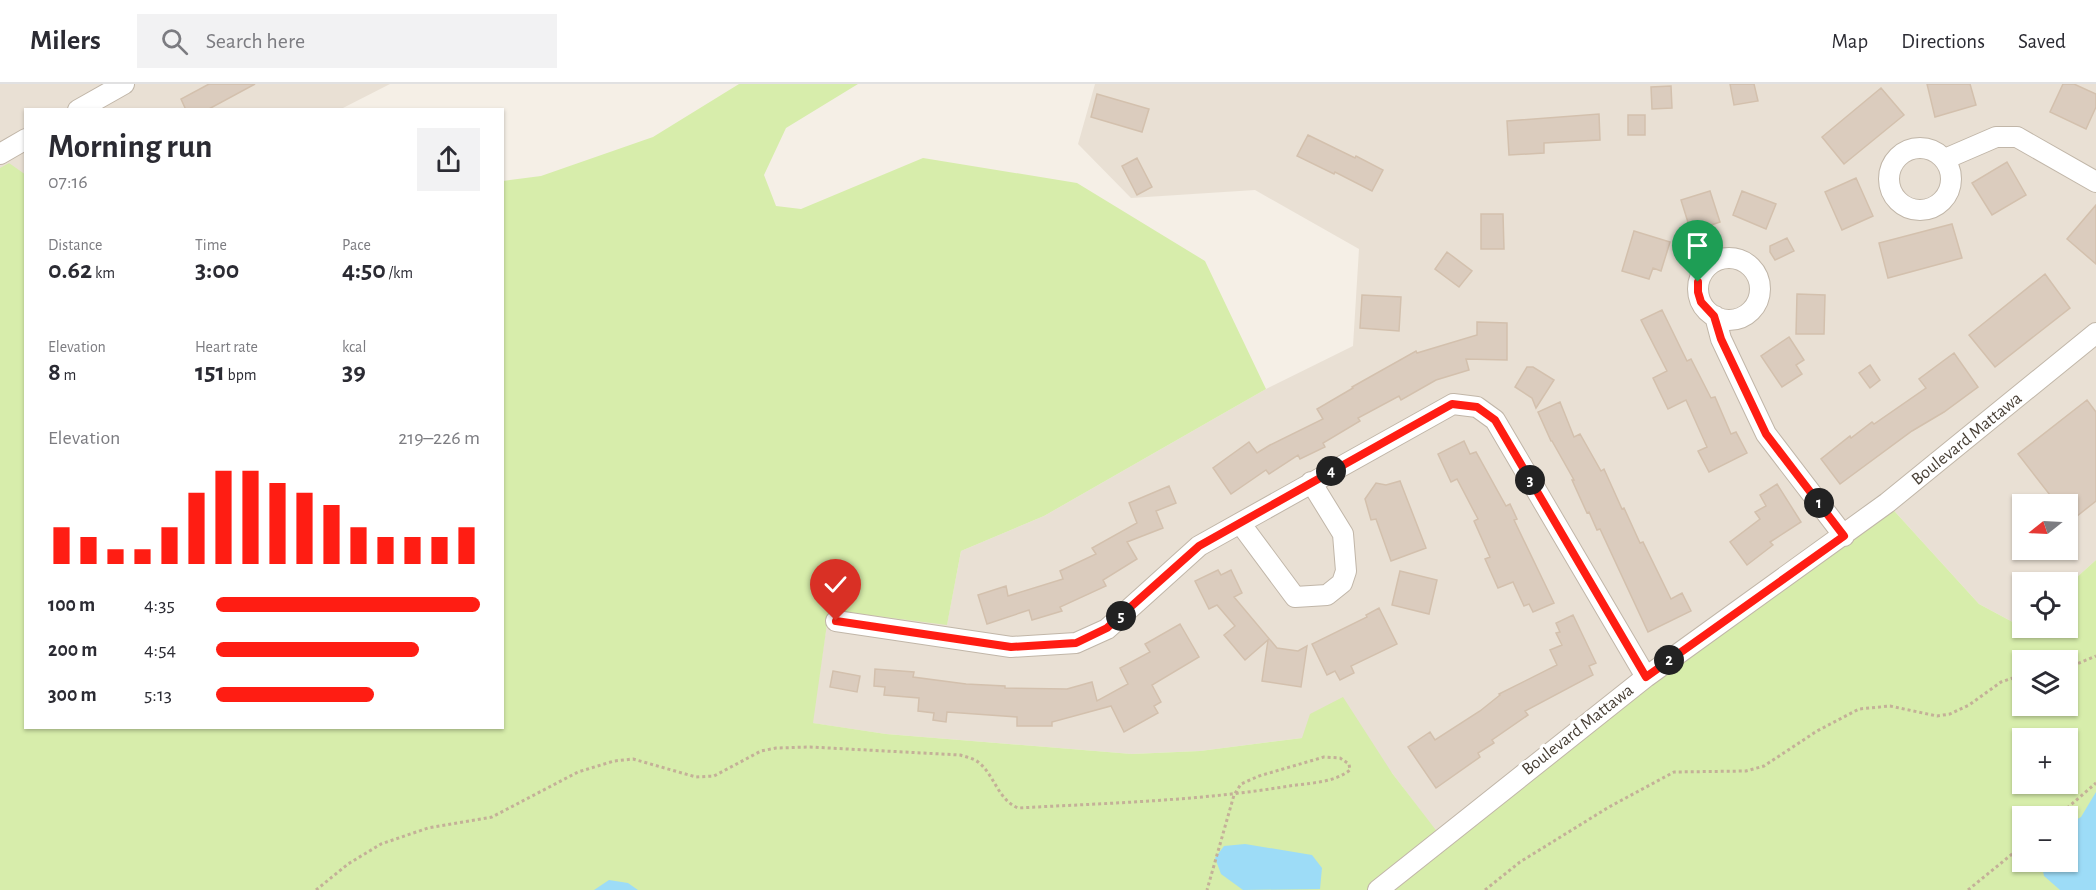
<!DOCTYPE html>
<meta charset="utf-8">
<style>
body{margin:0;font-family:"Alegreya Sans",sans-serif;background:#f2f2f3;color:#2b2b33;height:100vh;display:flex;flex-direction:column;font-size:22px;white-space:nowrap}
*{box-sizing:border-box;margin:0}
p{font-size:20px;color:#7c7c81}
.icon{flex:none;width:33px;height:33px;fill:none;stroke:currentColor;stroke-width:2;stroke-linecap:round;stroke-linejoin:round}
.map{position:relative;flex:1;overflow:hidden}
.drawer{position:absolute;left:24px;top:24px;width:480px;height:621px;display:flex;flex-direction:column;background:#fff;border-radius:0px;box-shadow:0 2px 4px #0004}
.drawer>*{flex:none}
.needle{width:39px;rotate:252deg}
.tools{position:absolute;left:2012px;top:410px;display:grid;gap:12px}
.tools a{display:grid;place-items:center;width:66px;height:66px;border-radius:0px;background:#fff;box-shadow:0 2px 4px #0004;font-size:30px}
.pin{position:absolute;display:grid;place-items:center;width:51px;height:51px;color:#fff;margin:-62px -26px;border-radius:50% 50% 50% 0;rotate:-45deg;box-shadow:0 0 6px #0007}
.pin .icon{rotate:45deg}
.km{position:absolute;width:30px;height:30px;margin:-15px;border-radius:50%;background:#222;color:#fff;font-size:16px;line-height:30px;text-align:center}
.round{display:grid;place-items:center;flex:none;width:63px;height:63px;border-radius:0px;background:#f2f2f3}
.head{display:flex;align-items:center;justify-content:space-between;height:102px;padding:0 24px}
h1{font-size:33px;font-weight:700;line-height:45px}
.stats{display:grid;grid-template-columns:repeat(3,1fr);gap:9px;height:102px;padding:6px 24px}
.stats div{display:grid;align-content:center}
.stats b{font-size:26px;font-weight:700}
.stats small{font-size:16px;font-weight:400}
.stats p{font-size:16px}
.chart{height:168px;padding:12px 24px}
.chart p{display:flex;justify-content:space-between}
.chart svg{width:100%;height:108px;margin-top:6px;stroke:#ff1d13;stroke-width:6}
ul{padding:0 24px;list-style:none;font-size:20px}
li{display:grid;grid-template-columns:96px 72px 1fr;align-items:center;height:45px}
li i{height:15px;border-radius:8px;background:#ff1d13}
header{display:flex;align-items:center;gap:36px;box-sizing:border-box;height:84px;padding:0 30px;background:#fff;border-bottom:2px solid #e1e1e2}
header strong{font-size:28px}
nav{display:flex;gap:33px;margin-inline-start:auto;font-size:21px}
.search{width:420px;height:54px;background:#f2f2f3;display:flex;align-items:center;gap:15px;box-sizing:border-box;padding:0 21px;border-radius:0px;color:#7c7c81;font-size:22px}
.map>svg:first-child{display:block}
.residential{fill:#e9e0d4;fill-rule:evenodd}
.green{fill:#d7edab;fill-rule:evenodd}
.water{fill:#9ddcf7}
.building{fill:#dbccbe;stroke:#d3c0ad;stroke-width:1.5}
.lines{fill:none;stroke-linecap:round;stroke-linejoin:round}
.minor-casing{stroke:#c1b6a8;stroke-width:22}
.path{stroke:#c4b098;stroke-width:3;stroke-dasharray:3 3;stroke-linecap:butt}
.minor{stroke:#fff;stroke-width:20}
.route-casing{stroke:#fff;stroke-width:12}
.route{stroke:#ff1d13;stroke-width:8}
.labels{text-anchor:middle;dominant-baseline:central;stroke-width:6;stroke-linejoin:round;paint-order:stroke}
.street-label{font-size:18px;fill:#483f35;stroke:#fff}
</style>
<header>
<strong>Milers</strong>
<div class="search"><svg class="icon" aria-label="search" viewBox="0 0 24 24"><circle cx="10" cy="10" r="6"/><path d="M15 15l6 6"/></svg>Search here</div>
<nav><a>Map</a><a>Directions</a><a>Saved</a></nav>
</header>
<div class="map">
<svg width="2096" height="806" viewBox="0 0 2096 806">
<rect width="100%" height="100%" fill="#f5efe6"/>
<!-- residential -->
<path class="residential" d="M 0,0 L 390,0 L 341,25 L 26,26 L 25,107 L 0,84 Z
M 1095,0 L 2096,0 L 2096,476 L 2067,502 L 2067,498 L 2022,498 L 2022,541 L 2020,542 L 1979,520 L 1887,419 L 1442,755 L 1392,689 L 1302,654 L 1200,667 L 1132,670 L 886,650 L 812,639 L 829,526 L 947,540 L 961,467 L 1044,432 L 1266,305 L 1353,262 L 1359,165 L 1255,106 L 1131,114 L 1078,60 ZM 2022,420 L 2067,420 L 2067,465 L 2022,465 Z"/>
<!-- green -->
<path class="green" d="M 739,0 L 858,0 L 786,44 L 764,91 L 776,122 L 801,125 L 923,74 L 1077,99 L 1205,177 L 1266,305 L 1044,432 L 961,467 L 947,541 L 829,526 L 813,639 L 886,650 L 1132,670 L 1200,667 L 1302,654 L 1310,630 L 1343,613 L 1392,689 L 1442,754 L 1887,419 L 1979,520 L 2020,542 L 2022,541 L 2022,543 L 2067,543 L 2067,502 L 2096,476 L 2096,806 L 0,806 L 0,84 L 9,79 L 26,91 L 26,644 L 502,644 L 503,97 L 541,92 L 653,53 ZM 2022,576 L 2067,576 L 2067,621 L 2022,621 ZM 2022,654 L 2067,654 L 2067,699 L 2022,699 ZM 2022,732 L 2067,732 L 2067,777 L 2022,777 Z"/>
<!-- water -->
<path class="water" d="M 2096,708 L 2096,806 L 2060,806 L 2044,792 L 2041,777 L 2067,777 L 2067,741 L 2081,733 Z
M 1245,760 L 1312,771 L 1322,784 L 1320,805 L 1243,806 L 1221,790 L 1215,774 L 1224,762 Z
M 609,796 L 628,799 L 638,806 L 594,806 Z"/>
<!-- building -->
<path class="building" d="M 209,0 L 255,0 L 207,26 L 186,26 L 181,15 Z
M 1730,0 L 1754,0 L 1758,17 L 1734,21 Z
M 1927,0 L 1970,0 L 1976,21 L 1935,33 Z
M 2063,0 L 2074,0 L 2096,10 L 2096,23 L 2086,45 L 2050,28 Z
M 1671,2 L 1672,24 L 1652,25 L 1651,3 Z
M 1881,4 L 1904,31 L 1844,80 L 1822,53 Z
M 1097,10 L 1149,25 L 1142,48 L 1091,33 Z
M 1599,30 L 1600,56 L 1544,59 L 1544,69 L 1509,71 L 1507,37 Z
M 1628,31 L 1645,31 L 1645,51 L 1628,51 Z
M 1308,51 L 1355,74 L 1356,72 L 1383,86 L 1372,107 L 1335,88 L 1334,90 L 1297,72 Z
M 1137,74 L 1152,103 L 1137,111 L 1122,82 Z
M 2007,78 L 2026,111 L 1992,131 L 1972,99 Z
M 1856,94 L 1873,132 L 1842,146 L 1825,108 Z
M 1710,107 L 1720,138 L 1691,148 L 1681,116 Z
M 1742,107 L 1776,120 L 1766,145 L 1733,131 Z
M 2096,121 L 2096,180 L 2067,155 Z
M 1481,130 L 1503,130 L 1504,165 L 1481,165 Z
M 1952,140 L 1962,174 L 1888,194 L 1879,159 Z
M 1634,147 L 1670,158 L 1661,187 L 1653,184 L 1649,195 L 1622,187 Z
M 1787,154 L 1794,167 L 1775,176 L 1770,168 L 1770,162 Z
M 1447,168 L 1472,187 L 1459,203 L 1435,185 Z
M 2045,190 L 2070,224 L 1995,283 L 1969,251 Z
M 1797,210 L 1825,211 L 1824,250 L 1796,250 Z
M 1362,211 L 1401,213 L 1399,247 L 1360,244 Z
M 1662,226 L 1687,277 L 1691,275 L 1711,314 L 1715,313 L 1731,350 L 1736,348 L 1747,369 L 1709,388 L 1698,367 L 1707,363 L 1686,316 L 1668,325 L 1653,294 L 1667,287 L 1641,236 Z
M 1477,238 L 1507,239 L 1507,276 L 1466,275 L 1469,286 L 1436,296 L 1401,316 L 1399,312 L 1358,334 L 1360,337 L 1323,359 L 1325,363 L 1300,375 L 1298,371 L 1269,390 L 1266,386 L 1231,410 L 1213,384 L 1249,358 L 1257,369 L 1270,361 L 1323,335 L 1317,325 L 1353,304 L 1352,303 L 1416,267 L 1417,269 L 1477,251 Z
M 1789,253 L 1804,276 L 1796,281 L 1802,290 L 1782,303 L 1761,272 Z
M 1954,269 L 1978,303 L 1944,328 L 1912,347 L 1840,400 L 1821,375 L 1850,352 L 1851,354 L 1872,338 L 1874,340 L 1926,304 L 1919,295 Z
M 1870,281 L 1880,296 L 1870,304 L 1859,289 Z
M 1527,283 L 1533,283 L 1554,296 L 1536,324 L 1532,314 L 1515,303 Z
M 2087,316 L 2096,328 L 2096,417 L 2067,440 L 2067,420 L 2057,420 L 2018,370 Z
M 1560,318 L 1574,353 L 1580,350 L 1601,387 L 1604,385 L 1622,425 L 1624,424 L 1640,459 L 1643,458 L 1671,515 L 1682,509 L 1691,527 L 1648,548 L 1600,445 L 1597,446 L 1589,428 L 1587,429 L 1572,396 L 1574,396 L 1552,357 L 1551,357 L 1538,328 Z
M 1464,357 L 1470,370 L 1476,368 L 1506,422 L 1510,420 L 1517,435 L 1514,436 L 1554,519 L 1533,528 L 1529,520 L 1524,522 L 1513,498 L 1498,504 L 1485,475 L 1490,473 L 1474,437 L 1478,435 L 1457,395 L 1451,398 L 1438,370 Z
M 1400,397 L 1426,464 L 1391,477 L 1376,435 L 1371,436 L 1365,415 L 1376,399 L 1386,401 Z
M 1777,400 L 1801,438 L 1770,458 L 1773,461 L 1747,481 L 1730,458 L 1760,435 L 1755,428 L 1766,422 L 1760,411 Z
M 1169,402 L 1176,419 L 1156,427 L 1163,444 L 1127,458 L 1137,475 L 1103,496 L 1106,502 L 1060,523 L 1062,527 L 1032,536 L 1029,526 L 987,540 L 978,511 L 1006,502 L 1008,512 L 1063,495 L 1060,487 L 1096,470 L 1092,464 L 1137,439 L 1129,419 Z
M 1218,486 L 1221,491 L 1231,486 L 1242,509 L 1234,513 L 1277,564 L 1298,567 L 1307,562 L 1301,603 L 1262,597 L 1268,556 L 1245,576 L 1224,551 L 1235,542 L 1217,521 L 1209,525 L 1195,497 Z
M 1400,487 L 1437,496 L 1429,530 L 1392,521 Z
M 1379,524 L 1397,560 L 1351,582 L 1354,589 L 1340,596 L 1335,587 L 1327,591 L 1312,560 L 1367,533 L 1366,531 Z
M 1573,531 L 1596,579 L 1589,582 L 1593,591 L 1525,627 L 1528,631 L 1492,656 L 1494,659 L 1478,669 L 1480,673 L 1436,704 L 1408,663 L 1430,648 L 1435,656 L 1480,627 L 1500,611 L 1499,610 L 1557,581 L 1550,566 L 1562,561 L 1556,549 L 1560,548 L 1556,539 Z
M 1180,540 L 1199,573 L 1152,601 L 1161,618 L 1154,622 L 1158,629 L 1124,648 L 1111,622 L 1052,638 L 1052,642 L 1017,642 L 1017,633 L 947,628 L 946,638 L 933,636 L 934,629 L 918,627 L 919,614 L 884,611 L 885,603 L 874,602 L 875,585 L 914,588 L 913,593 L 966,600 L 1005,602 L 1005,604 L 1067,605 L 1092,598 L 1097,617 L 1128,600 L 1120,584 L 1150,568 L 1145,560 Z
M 833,587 L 860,592 L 857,608 L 830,603 Z"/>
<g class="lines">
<!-- minor casing -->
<g class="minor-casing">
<path id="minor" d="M 78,26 L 124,0
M1889 95a31 31 0 1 1 62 0a31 31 0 1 1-62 0Z
M 0,70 L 26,55
M 1945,75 L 1996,53 L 2017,53 L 2096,98
M1698 205a31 31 0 1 1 62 0a31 31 0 1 1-62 0Z
M 1715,232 L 1721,255 L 1766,350 L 1844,452
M 1240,439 L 1295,513 L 1327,511 L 1342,499 L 1346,487 L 1343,450 L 1311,398
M 836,537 L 1011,563 L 1076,559 L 1107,545 L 1199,462 L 1453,320 L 1477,323 L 1495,336 L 1646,593
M 1378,806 L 1646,593 L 1887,419 L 2096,249"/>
</g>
<!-- path -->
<path class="path" d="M 2067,584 L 2096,572
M 2058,732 L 2096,699
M 316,806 L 348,780 L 381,760 L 428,744 L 492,733 L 578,688 L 614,677 L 633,675 L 696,693 L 714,692 L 761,667 L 776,664 L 810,663 L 960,671 C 966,673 973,674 978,678 C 995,691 997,715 1018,724 C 1108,719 1199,717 1289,702 C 1309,699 1334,699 1350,686 L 1349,680 L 1340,674 L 1324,673 L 1259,692 L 1241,700 L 1234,711 L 1207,806
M 1485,806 L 1520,778 L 1609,723 L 1674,688 L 1746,687 L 1764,682 L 1817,647 L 1859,625 L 1890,622 L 1937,632 L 1950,630 L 1969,621 L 2001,598 L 2022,591
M 1968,806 L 2022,762"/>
<!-- minor -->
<use href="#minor" class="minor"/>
</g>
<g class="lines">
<!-- route casing -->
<g class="route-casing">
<path id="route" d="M 836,537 L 1011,563 L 1076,559 L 1107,544 L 1199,462 L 1452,320 L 1477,323 L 1495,336 L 1646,593 L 1844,452 L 1766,350 L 1721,255 L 1714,232 L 1701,218 L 1698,208 L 1698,198"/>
</g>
<!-- route -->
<use href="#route" class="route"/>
</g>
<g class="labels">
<!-- street labels -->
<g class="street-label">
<text transform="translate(1967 355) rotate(-39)">Boulevard Mattawa</text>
<text transform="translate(1578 646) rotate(-38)">Boulevard Mattawa</text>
</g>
</g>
</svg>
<div class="tools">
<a><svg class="needle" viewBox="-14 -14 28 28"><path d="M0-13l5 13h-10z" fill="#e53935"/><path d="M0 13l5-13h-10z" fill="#7c7c81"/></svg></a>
<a><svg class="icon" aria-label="locate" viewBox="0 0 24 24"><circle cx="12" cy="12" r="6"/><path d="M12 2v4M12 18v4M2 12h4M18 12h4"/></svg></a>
<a><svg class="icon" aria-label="layers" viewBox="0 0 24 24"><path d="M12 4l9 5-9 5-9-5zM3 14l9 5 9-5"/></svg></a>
<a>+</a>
<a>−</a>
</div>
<div class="pin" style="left:1698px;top:198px;background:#1e9e55"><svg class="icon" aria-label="arrive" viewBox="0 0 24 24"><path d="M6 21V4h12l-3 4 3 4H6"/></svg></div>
<div class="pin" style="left:836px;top:537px;background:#d93025"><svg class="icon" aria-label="check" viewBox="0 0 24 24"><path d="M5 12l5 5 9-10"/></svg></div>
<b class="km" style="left:1819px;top:419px">1</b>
<b class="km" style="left:1669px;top:576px">2</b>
<b class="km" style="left:1530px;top:396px">3</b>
<b class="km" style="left:1331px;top:387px">4</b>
<b class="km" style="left:1121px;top:532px">5</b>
<section class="drawer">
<div class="head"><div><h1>Morning run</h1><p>07:16</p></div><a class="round"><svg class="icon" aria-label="share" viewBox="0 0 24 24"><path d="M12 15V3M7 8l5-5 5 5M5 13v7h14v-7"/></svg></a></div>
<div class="stats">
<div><p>Distance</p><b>0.62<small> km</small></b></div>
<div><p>Time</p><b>3:00</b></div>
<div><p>Pace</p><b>4:50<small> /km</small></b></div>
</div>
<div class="stats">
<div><p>Elevation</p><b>8<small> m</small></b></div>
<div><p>Heart rate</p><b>151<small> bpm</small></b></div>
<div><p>kcal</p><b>39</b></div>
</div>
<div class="chart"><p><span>Elevation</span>219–226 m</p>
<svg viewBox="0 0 160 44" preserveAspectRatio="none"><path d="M5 44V29M15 44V33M25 44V38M35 44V38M45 44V29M55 44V15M65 44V6M75 44V6M85 44V11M95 44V15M105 44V20M115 44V29M125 44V33M135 44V33M145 44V33M155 44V29"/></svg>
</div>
<ul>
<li><b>100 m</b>4:35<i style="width:100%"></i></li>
<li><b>200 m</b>4:54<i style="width:77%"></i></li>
<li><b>300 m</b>5:13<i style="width:60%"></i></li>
</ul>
</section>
</div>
